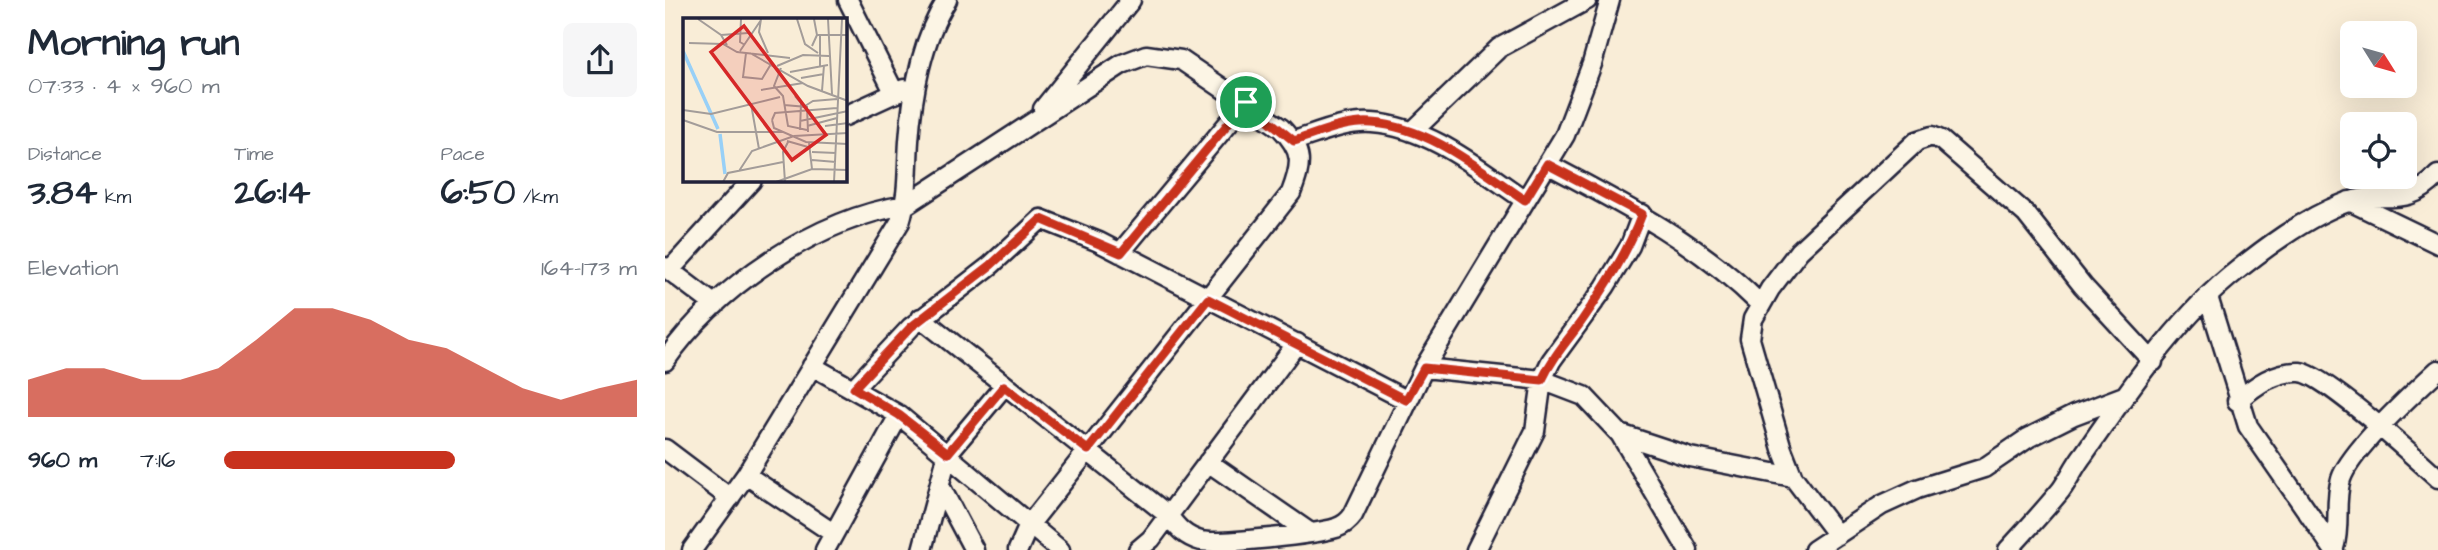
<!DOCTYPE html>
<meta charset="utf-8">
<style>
body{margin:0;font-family:"Architects Daughter",sans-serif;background:#f6f6f7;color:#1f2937;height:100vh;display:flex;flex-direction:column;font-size:26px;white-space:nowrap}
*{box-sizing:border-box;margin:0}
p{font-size:23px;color:#747a83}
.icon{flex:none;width:38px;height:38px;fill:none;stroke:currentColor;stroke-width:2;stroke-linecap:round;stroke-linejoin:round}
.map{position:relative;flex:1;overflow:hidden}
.side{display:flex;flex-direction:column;background:#fff;width:665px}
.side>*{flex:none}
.needle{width:46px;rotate:127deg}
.tools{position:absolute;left:1675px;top:21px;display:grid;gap:14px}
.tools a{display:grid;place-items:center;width:77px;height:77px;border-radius:10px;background:#fff;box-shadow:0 7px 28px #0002;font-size:35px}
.pin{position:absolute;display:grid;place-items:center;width:60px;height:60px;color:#fff;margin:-30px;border:4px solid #fff;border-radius:50%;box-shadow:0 2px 7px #0007}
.round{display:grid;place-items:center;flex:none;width:74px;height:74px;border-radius:10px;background:#f6f6f7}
.overview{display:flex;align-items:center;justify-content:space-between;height:119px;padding:0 28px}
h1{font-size:38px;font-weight:800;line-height:52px}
.metrics{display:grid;grid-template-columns:repeat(3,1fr);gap:10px;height:119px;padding:7px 28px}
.metrics div{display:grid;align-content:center}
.metrics b{font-size:35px;font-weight:800}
.metrics small{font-size:19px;font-weight:400}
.metrics p{font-size:19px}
.chart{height:196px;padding:14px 28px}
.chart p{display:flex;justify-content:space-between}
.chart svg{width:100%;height:126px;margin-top:7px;fill:#c8321e;opacity:.7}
ul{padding:0 28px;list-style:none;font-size:23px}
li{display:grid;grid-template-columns:112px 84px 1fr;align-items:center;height:52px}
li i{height:18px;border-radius:9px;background:#c8321e}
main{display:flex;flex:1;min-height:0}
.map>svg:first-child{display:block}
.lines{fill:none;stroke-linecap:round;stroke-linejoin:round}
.minor-casing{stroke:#22223b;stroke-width:23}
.minor{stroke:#fcf5e5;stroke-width:18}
.route-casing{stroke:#fff;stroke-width:14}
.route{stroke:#c8321e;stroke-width:9}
.inset-river{fill:none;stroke:#98d0f7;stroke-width:3.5}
.inset-road{fill:none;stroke:#a39c99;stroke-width:2}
.view{fill:#d62828;fill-opacity:0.15;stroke:#d62828;stroke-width:3.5}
.inset-edge{fill:none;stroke:#22223b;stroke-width:3.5}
</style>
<main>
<section class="side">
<div class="overview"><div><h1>Morning run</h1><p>07:33 · 4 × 960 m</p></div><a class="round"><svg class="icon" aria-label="share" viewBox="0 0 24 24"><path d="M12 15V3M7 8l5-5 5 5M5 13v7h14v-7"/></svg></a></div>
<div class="metrics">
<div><p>Distance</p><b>3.84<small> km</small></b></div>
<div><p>Time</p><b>26:14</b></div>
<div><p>Pace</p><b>6:50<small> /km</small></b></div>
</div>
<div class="chart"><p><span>Elevation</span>164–173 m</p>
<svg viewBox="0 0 160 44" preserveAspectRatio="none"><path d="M0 44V31L10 27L20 27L30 31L40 31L50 27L60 17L70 6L80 6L90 10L100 17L110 20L120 27L130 34L140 38L150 34L160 31V44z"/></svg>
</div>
<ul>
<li><b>960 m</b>7:16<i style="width:56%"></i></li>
</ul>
</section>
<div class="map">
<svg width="1773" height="550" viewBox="0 0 1773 550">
<rect width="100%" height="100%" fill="#f9edd7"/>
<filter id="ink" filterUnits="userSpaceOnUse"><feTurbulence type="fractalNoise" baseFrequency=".0143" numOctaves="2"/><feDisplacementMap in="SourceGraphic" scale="14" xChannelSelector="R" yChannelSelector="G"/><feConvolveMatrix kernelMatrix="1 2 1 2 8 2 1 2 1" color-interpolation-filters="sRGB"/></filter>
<g filter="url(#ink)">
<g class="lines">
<!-- minor casing -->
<g class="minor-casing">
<path id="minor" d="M 183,0 L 230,94
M 378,109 L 466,0
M 180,116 L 239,89
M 747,132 L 834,48 L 922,0
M 629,141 C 654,133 681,121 707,123 C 765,127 814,169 860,200
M 882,164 C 958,204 1034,243 1095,304
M 1684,201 L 1773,244
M 455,253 L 581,102
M 0,267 L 50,305
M 5,270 L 87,180
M 1543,297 L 1583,426 L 1669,550
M 256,318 L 503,515 C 512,528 521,537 536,541 C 555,545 652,534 671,528 C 679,525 683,522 688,515 L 759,368 L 877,380 L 919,396 L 955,434 L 1023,550
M 0,361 C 52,286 151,219 241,205 L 457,64 L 481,55 L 516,60 L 616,128 C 639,152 637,164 626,193 L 364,525 L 353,550
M 147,366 L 234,415 L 395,550
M 759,368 L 900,135 L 927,64 L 945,0
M 189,388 L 246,327 L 326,265 L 376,219 L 434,242 L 741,400
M 1572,401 C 1591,385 1610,371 1635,372 C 1659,374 1751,458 1773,478
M 955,434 L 1025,457 L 1128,477
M 0,449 L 65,498
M 543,462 L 644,532
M 81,475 L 168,533
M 275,486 L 309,550
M 1172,535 L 1128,477 L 1117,449 L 1085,339 L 1088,319 L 1105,289 L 1134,251 L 1252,141 L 1267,136 L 1276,140 L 1361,214 L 1418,286 L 1488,362
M 1669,548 C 1676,525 1669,503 1676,479 C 1685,451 1749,392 1773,370
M 27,550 L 81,475 L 235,222 C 244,194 242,170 244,141 C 247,95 257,39 282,0
M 160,550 L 234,415
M 257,550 L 283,453 L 339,386
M 473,550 L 486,539 L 632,343
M 811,550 L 870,431 L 877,380 L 886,361 L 940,287 L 965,246 L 977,214
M 1149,550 L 1217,505 L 1252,489 L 1319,468 L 1363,438 L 1409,415 L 1459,396
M 1343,550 C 1361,530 1379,511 1396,490 C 1404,479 1410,465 1419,454 C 1459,396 1510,322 1564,277 C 1598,249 1639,218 1680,203 C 1719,188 1738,212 1773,175"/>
</g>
<!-- minor -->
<use href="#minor" class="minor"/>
</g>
</g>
<g class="lines" filter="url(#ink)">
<!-- route casing -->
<g class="route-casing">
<path id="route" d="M 581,102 L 629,141 C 654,133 681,121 707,123 C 765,127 814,169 860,200 L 882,164 L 977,214 C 962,254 940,287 916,322 C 902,341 887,358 877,380 L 759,368 L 741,400 L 543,299 L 423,450 L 339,386 L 283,453 L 234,415 L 189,388 L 246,327 L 326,265 L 376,219 L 456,253 Z"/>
</g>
<!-- route -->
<use href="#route" class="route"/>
</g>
<!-- overview -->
<g transform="translate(18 18)">
<rect width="164" height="164" fill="#f9edd7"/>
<path class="inset-river" d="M 0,33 L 35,111M 37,116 L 42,156"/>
<path class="inset-road" d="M 15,1 L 38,17 L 44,27M 58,1 L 57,24 L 62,27M 78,1 L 76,14 L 85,35M 114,1 L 122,26 L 135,35M 145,1 L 149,76M 38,17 L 65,15M 134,17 L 165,17M 6,25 L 40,26 L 54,34 L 107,40M 129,28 L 134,17 L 131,1M 57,33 L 78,2M 63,35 L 60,59 L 79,61 L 88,46M 67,35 L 125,68 L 165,83M 94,48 L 120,37 L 146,38M 137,48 L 137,17M 98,50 L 91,68 L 100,78 L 105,108 L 124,112M 107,54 L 145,47M 118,60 L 141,56M 78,72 L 120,65M 139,73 L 141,47M 112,78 L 118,85 L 117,112M 68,86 L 76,131M 101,87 L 124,89 L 125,114M 122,88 L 130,83 L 154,81M 0,92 L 28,96 L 97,79M 0,102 L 34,114 L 100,114M 89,102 L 91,110 L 123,124 L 165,126M 89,102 L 92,95 L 154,90M 117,103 L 165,93M 124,108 L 154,100M 142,108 L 165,105M 104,123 L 125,129M 126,125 L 129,151M 129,134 L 153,135M 129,142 L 153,144M 56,153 L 69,133 L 111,118 L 165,115M 40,164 L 45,155 L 100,144M 93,164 L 129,151 L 165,152M 102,164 L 100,134 L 105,124M 151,164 L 159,1"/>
<path class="view" d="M 61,8 L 143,117 L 109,142 L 28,34 Z"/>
<rect width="164" height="164" class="inset-edge"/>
</g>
</svg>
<div class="tools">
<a><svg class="needle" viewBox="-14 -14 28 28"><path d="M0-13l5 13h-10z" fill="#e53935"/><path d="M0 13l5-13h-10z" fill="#747a83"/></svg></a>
<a><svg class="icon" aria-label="locate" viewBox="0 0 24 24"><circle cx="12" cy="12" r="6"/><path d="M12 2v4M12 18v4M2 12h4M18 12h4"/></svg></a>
</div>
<div class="pin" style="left:581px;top:102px;background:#1e9e55"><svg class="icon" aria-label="arrive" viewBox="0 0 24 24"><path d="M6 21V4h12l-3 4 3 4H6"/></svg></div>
</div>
</main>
